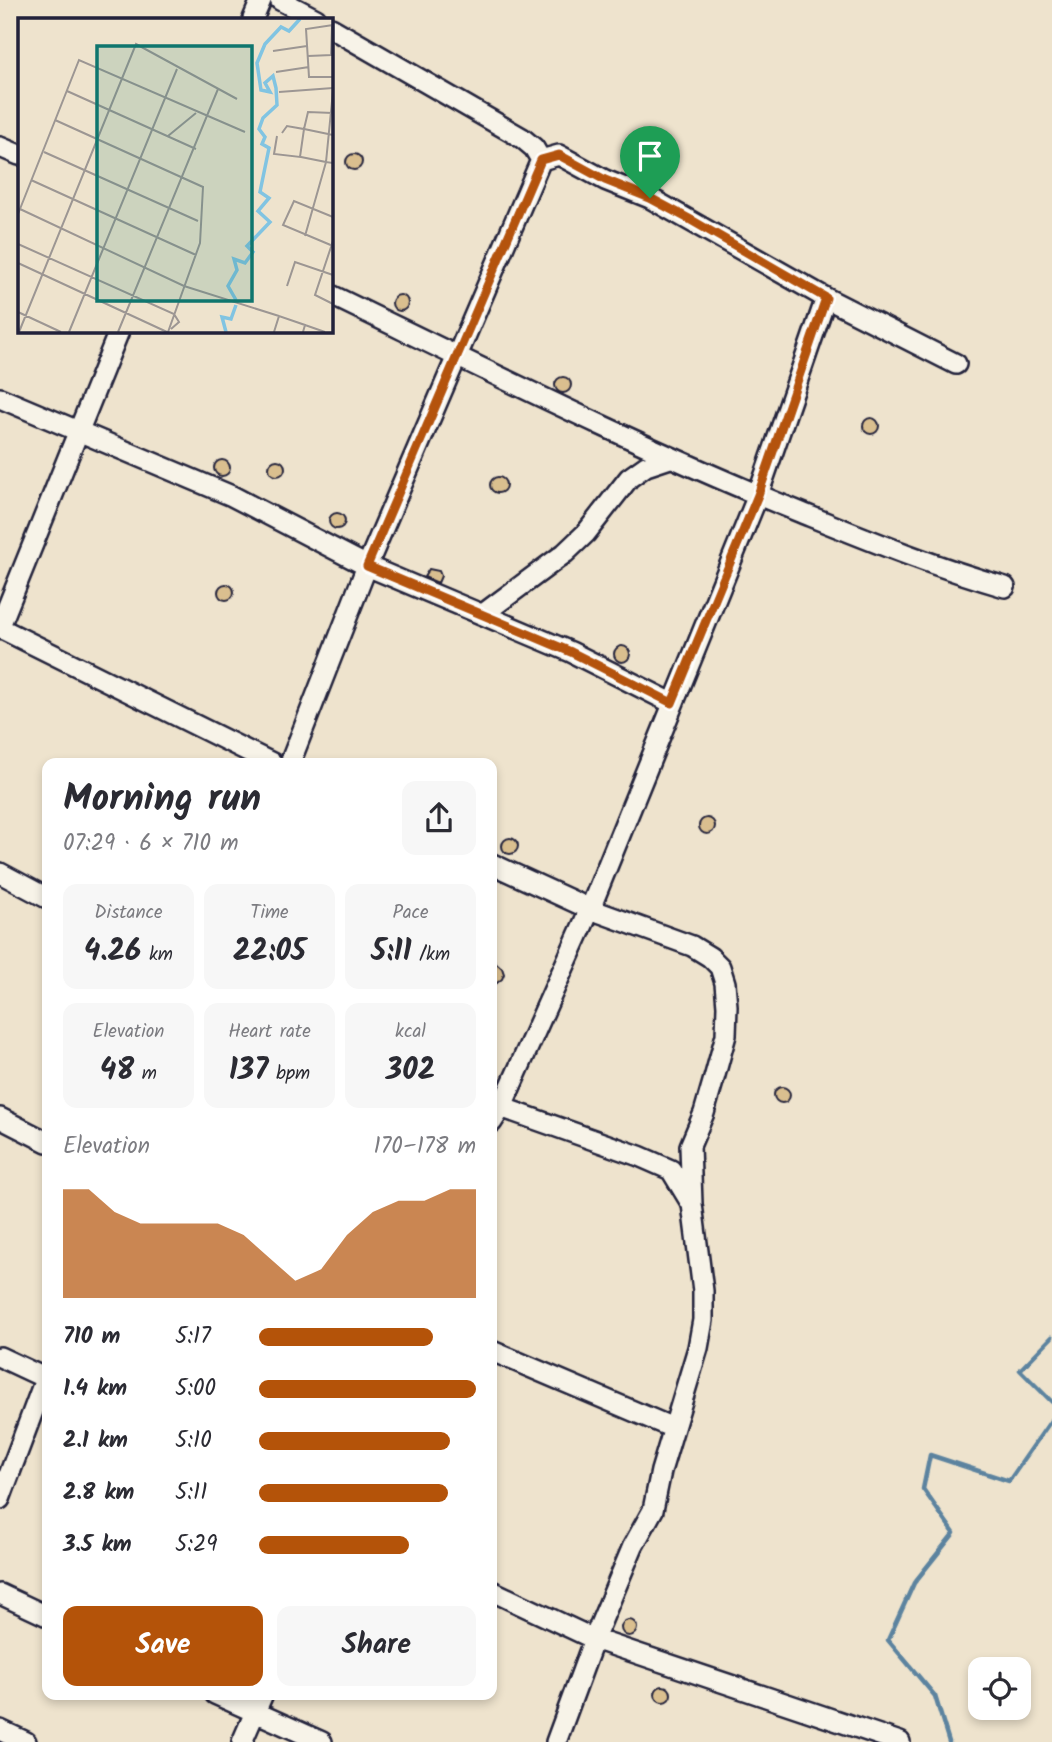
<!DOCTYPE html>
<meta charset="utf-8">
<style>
body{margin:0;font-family:Kalam,sans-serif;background:#f7f7f7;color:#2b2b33;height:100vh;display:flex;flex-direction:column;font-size:26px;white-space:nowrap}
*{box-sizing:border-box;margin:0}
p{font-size:23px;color:#7c7c81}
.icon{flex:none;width:38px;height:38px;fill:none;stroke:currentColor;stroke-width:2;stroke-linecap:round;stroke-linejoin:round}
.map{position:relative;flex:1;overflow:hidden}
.details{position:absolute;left:42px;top:758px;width:455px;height:942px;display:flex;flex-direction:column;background:#fff;border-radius:14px;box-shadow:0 4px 10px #0003}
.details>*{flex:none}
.tools{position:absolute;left:968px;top:1657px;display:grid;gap:14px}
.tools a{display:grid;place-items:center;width:63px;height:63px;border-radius:14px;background:#fff;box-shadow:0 4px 10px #0003;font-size:35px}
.pin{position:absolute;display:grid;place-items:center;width:60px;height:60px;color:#fff;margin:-72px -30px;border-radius:50% 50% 50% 0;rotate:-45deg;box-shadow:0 0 7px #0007}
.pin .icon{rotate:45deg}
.round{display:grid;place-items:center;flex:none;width:74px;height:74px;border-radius:14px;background:#f7f7f7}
.head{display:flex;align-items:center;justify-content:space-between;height:119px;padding:0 21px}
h1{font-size:38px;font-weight:700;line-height:52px}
.stats{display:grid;grid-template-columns:repeat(3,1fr);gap:10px;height:119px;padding:7px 21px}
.stats div{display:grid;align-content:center;border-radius:14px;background:#f7f7f7;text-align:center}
.stats b{font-size:30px;font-weight:700}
.stats small{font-size:19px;font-weight:400}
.stats p{font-size:19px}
.chart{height:196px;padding:14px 21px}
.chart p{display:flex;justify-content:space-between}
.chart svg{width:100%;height:126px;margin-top:7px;fill:#b45309;opacity:.7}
.button{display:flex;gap:14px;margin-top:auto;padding:14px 21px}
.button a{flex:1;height:80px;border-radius:14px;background:#b45309;color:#fff;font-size:28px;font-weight:700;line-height:80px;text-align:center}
.button a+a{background:#f7f7f7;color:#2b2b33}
ul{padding:0 21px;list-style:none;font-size:23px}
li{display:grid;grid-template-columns:112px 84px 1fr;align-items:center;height:52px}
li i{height:18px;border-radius:9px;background:#b45309}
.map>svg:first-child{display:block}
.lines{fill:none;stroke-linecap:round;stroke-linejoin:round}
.stream{stroke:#5b839f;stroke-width:4.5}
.building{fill:#dabf8f;stroke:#22223b;stroke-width:2}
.minor-casing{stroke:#22223b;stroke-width:24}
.minor{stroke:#f7f3e8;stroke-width:19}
.route-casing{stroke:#fff;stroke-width:14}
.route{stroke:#b45309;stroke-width:9}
.inset-river{fill:none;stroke:#81c4e2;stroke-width:3.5}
.inset-road{fill:none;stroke:#9c9693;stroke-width:2}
.view{fill:#0f766e;fill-opacity:0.15;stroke:#0f766e;stroke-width:3.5}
.inset-edge{fill:none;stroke:#22223b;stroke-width:3.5}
</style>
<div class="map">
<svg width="1052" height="1742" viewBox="0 0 1052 1742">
<rect width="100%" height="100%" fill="#eee3cd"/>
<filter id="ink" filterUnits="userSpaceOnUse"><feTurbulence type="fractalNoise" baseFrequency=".0143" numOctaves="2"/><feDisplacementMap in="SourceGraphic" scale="14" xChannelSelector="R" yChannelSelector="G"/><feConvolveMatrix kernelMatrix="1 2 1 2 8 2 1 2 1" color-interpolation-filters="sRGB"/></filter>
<g filter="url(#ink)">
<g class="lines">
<!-- stream -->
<path class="stream" d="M 1052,1337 L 1020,1370 L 1052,1402
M 949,1742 L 935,1696 L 888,1640 L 914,1583 L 954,1533 L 923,1489 L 930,1455 L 1009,1481 L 1052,1419"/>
</g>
<!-- building -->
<path class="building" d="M346 162a8 8 0 1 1 16 0a8 8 0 1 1-16 0Z
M392 303a8 8 0 1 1 16 0a8 8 0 1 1-16 0Z
M555 385a8 8 0 1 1 16 0a8 8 0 1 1-16 0Z
M863 426a8 8 0 1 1 16 0a8 8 0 1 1-16 0Z
M214 468a8 8 0 1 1 16 0a8 8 0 1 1-16 0Z
M269 468a8 8 0 1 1 16 0a8 8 0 1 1-16 0Z
M490 485a8 8 0 1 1 16 0a8 8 0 1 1-16 0Z
M329 521a8 8 0 1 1 16 0a8 8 0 1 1-16 0Z
M 429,569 L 439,571 L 441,576 L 438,583 L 424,577 Z
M218 592a8 8 0 1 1 16 0a8 8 0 1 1-16 0Z
M614 654a8 8 0 1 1 16 0a8 8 0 1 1-16 0Z
M699 826a8 8 0 1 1 16 0a8 8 0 1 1-16 0Z
M502 846a8 8 0 1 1 16 0a8 8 0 1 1-16 0Z
M 492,959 L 502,968 L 504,974 L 502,979 L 492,987 Z
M774 1095a8 8 0 1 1 16 0a8 8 0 1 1-16 0Z
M621 1628a8 8 0 1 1 16 0a8 8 0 1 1-16 0Z
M655 1694a8 8 0 1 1 16 0a8 8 0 1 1-16 0Z"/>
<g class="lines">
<!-- minor casing -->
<g class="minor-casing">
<path id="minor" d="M 280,0 L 316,19
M 253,19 L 261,0
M 331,28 L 522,138 L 534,148 L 541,160
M 0,147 L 19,155
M 541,160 L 559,155 L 605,180 L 650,198 L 826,298 L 956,364
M 331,295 C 486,370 641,448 802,513 C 869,540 935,567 1005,587
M 0,398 L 232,496 L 367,566 L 571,652 L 672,703
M 483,614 L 565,553 L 586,533 L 629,478 L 646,466 L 670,458
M 0,626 L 119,331
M 0,628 L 272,763
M 290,763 L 367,566 L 541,160
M 492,864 L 590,909 L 692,946 L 710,957 L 720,967 L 725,983 L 727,1006 L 726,1035 L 715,1075 L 704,1113 L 690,1146 L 692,1204 L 703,1291 L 703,1320 L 698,1348 L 661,1471 L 653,1510 L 633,1546 L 594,1639 L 556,1742
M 0,873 L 47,898
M 492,1104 L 639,1156 L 671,1170 L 691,1203
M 0,1118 L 47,1142
M 492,1122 L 501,1108 L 590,909 L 758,495 L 826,298
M 492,1351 L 673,1428
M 0,1357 L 47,1379
M 0,1499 L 47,1374
M 492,1591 L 594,1639 L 900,1742
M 0,1594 L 47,1616
M 215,1694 L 322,1742
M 0,1730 L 26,1742
M 242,1742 L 263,1694"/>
</g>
<!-- minor -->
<use href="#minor" class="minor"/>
</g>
</g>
<g class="lines" filter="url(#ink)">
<!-- route casing -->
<g class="route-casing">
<path id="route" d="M 559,155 L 605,180 L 650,198 L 691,220 L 826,298 L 758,495 L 672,703 L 571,652 L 367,566 L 541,160 Z"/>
</g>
<!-- route -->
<use href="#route" class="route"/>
</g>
<!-- overview -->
<g transform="translate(18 18)">
<rect width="315" height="315" fill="#eee3cd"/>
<path class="inset-river" d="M 218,282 L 210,268 L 219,252 L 216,241 L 227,245 L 235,234 L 229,228 L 252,204 L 240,193 L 251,180 L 242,174 L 251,130 L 244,126 L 247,119 L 241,111 L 245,100 L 259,87 L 258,70 L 255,58 L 247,65 L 252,74 L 243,72 L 239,45 L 247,26 L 263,9 L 271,13 L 282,1M 208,314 L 204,299 L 213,301 L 218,287"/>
<path class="inset-road" d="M 315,7 L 288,11 L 291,59 L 315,59M 255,33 L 289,28M 313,37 L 314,7M 290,38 L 314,37M 258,54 L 291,49M 49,73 L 178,131M 261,74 L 315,70M 37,102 L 185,169 L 182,225 L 150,314M 264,115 L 269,108 L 286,111 L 290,94 L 315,95M 150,118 L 178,95M 259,118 L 256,136 L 282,139 L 286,111 L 315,117M 26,134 L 180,203M 283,139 L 308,144 L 315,73M 13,162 L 178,237M 2,191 L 166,268 L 261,298M 0,196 L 61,42 L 227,114M 315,199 L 276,183 L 265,207 L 315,228M 287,218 L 308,144 L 315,145M 315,223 L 297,277 L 315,286M 0,226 L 156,296 L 161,304 L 153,311M 0,245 L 149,314M 269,268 L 277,244 L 315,257M 0,294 L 43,314M 287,307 L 307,314M 1,314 L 118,26 L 219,81M 51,314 L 159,51M 100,314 L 200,71M 256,314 L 261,298 L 287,307 L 285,314"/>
<path class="view" d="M 79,28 L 234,28 L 234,283 L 79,283 Z"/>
<rect width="315" height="315" class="inset-edge"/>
</g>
</svg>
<div class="tools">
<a><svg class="icon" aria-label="locate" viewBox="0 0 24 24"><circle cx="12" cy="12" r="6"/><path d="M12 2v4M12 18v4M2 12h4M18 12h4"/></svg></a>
</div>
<div class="pin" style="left:650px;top:198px;background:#1e9e55"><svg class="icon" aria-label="arrive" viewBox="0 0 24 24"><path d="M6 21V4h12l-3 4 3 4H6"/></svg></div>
<section class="details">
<div class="head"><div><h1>Morning run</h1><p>07:29 · 6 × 710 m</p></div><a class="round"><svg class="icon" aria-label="share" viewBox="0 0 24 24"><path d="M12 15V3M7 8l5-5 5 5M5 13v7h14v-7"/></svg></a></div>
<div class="stats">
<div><p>Distance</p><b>4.26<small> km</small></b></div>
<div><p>Time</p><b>22:05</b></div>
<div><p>Pace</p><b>5:11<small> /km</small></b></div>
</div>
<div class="stats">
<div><p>Elevation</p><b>48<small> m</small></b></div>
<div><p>Heart rate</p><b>137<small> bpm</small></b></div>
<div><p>kcal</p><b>302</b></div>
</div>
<div class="chart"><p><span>Elevation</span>170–178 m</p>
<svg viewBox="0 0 160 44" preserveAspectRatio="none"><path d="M0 44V6L10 6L20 14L30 18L40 18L50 18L60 18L70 22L80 30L90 38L100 34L110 22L120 14L130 10L140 10L150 6L160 6V44z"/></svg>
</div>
<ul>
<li><b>710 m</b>5:17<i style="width:80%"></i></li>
<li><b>1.4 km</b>5:00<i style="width:100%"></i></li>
<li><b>2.1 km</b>5:10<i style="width:88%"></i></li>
<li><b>2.8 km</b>5:11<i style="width:87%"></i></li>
<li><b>3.5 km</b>5:29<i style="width:69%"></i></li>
</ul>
<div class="button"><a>Save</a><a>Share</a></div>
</section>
</div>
